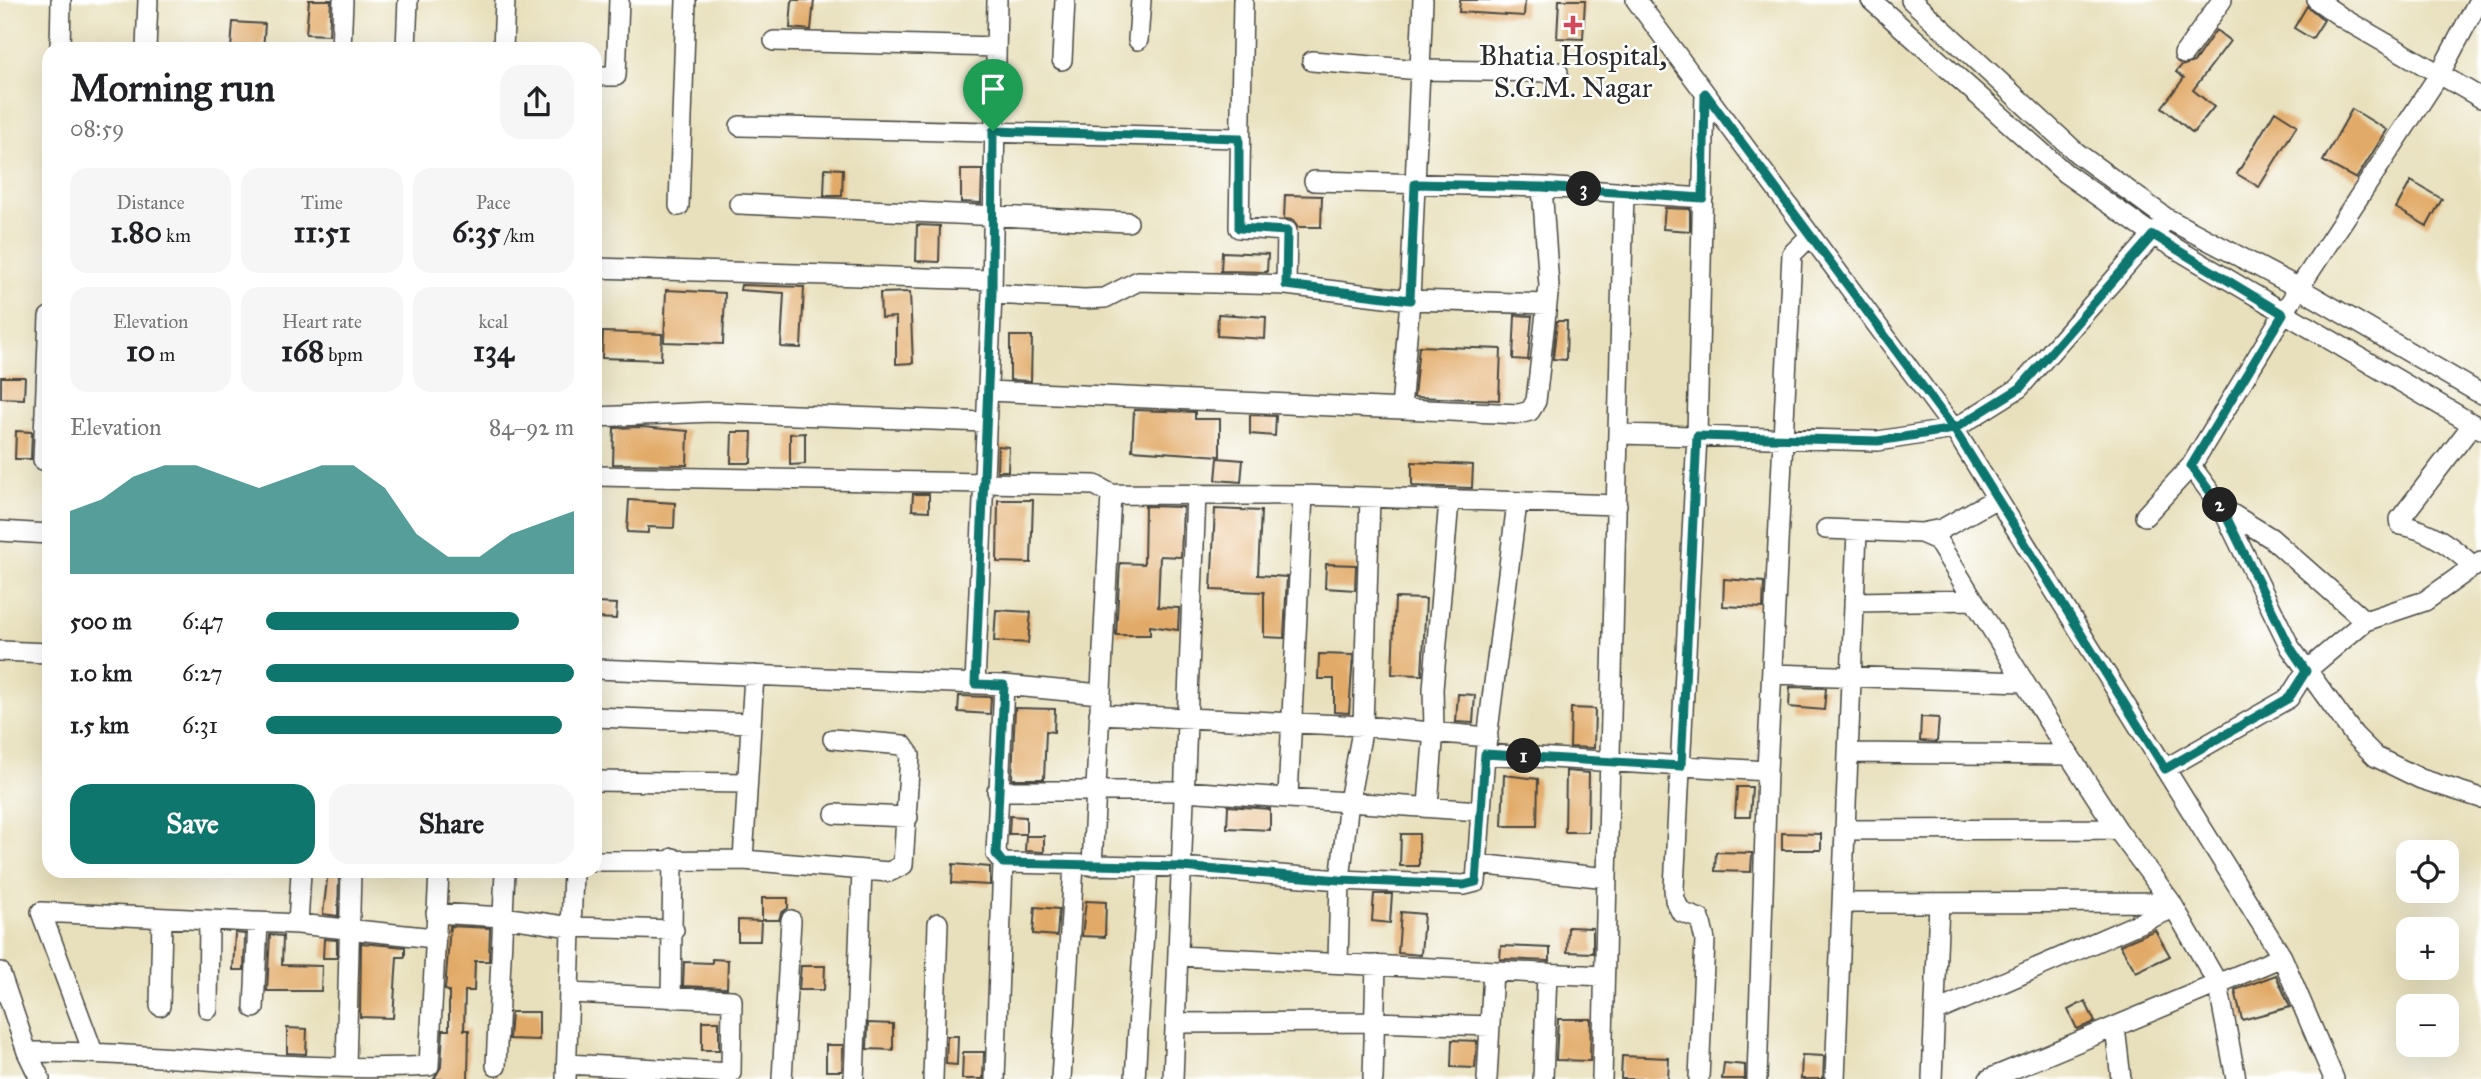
<!DOCTYPE html>
<meta charset="utf-8">
<style>
body{margin:0;font-family:"IM FELL Great Primer",serif;background:#f6f6f6;color:#202124;height:100vh;display:flex;flex-direction:column;font-size:26px;white-space:nowrap}
*{box-sizing:border-box;margin:0}
p{font-size:23px;color:#757577}
.icon{flex:none;width:38px;height:38px;fill:none;stroke:currentColor;stroke-width:2;stroke-linecap:round;stroke-linejoin:round}
.map{position:relative;flex:1;overflow:hidden}
.side{position:absolute;left:42px;top:42px;width:560px;height:836px;display:flex;flex-direction:column;background:#fff;border-radius:21px;box-shadow:0 7px 28px #0002}
.side>*{flex:none}
.buttons{position:absolute;left:2396px;top:840px;display:grid;gap:14px}
.buttons a{display:grid;place-items:center;width:63px;height:63px;border-radius:14px;background:#fff;box-shadow:0 7px 28px #0002;font-size:35px}
.pin{position:absolute;display:grid;place-items:center;width:60px;height:60px;color:#fff;margin:-72px -30px;border-radius:50% 50% 50% 0;rotate:-45deg;box-shadow:0 0 7px #0007}
.pin .icon{rotate:45deg}
.km{position:absolute;width:35px;height:35px;margin:-18px;border-radius:50%;background:#222;color:#fff;font-size:19px;line-height:35px;text-align:center}
.round{display:grid;place-items:center;flex:none;width:74px;height:74px;border-radius:21px;background:#f6f6f6}
.summary{display:flex;align-items:center;justify-content:space-between;height:119px;padding:0 28px}
h1{font-size:38px;font-weight:700;line-height:52px}
.stats{display:grid;grid-template-columns:repeat(3,1fr);gap:10px;height:119px;padding:7px 28px}
.stats div{display:grid;align-content:center;border-radius:18px;background:#f6f6f6;text-align:center}
.stats b{font-size:30px;font-weight:700}
.stats small{font-size:19px;font-weight:400}
.stats p{font-size:19px}
.chart{height:196px;padding:14px 28px}
.chart p{display:flex;justify-content:space-between}
.chart svg{width:100%;height:126px;margin-top:7px;fill:#0f766e;opacity:.7}
.button{display:flex;gap:14px;margin-top:auto;padding:14px 28px}
.button a{flex:1;height:80px;border-radius:21px;background:#0f766e;color:#fff;font-size:28px;font-weight:700;line-height:80px;text-align:center}
.button a+a{background:#f6f6f6;color:#202124}
ul{padding:0 28px;list-style:none;font-size:23px}
li{display:grid;grid-template-columns:112px 84px 1fr;align-items:center;height:52px}
li i{height:18px;border-radius:9px;background:#0f766e}
.map>svg:first-child{display:block}
.building{fill:#e2aa67}
.lines{fill:none;stroke-linecap:round;stroke-linejoin:round}
.minor-casing{stroke:#474641;stroke-width:22}
.minor{stroke:#fff;stroke-width:19}
.route-casing{stroke:#fff;stroke-width:14}
.route{stroke:#0f766e;stroke-width:9}
.poi-dot{fill:#d1495b;stroke:#fff;stroke-width:2.5}
.labels{text-anchor:middle;dominant-baseline:central;stroke-width:5;stroke-linejoin:round;paint-order:stroke}
.poi-label{font-size:28px;fill:#2b2b2b;stroke:#fff}
</style>
<div class="map">
<svg width="2481" height="1079" viewBox="0 0 2481 1079">
<rect width="100%" height="100%" fill="#fff"/>
<filter id="ink" filterUnits="userSpaceOnUse"><feTurbulence type="fractalNoise" baseFrequency=".0143" numOctaves="2"/><feDisplacementMap in="SourceGraphic" scale="14" xChannelSelector="R" yChannelSelector="G"/><feConvolveMatrix kernelMatrix="1 2 1 2 8 2 1 2 1" color-interpolation-filters="sRGB"/></filter>
<filter id="wash" filterUnits="userSpaceOnUse"><feTurbulence type="fractalNoise" baseFrequency=".00686" numOctaves="4" result="noise"/><feDisplacementMap in="SourceGraphic" scale="28" xChannelSelector="R" yChannelSelector="G"/><feGaussianBlur stdDeviation="1.57" result="paint"/><feColorMatrix in="noise" values="0 0 0 0 0 0 0 0 0 0 0 0 0 0 0 0 0 1.4 0 .05"/><feComposite in="paint" operator="in"/></filter>
<g filter="url(#wash)">
<rect width="100%" height="100%" fill="#e8e0bc"/>
<g id="blocks">
<!-- building -->
<path class="building" d="M 309,0 L 331,0 L 329,35 L 306,34 Z
M 792,0 L 814,0 L 811,30 L 790,28 Z
M 1460,0 L 1525,0 L 1524,16 L 1459,12 Z
M 1559,0 L 1585,0 L 1583,39 L 1557,38 Z
M 2307,6 L 2324,20 L 2312,39 L 2294,28 Z
M 233,22 L 265,24 L 263,49 L 231,49 Z
M 2216,30 L 2230,41 L 2193,90 L 2214,107 L 2193,133 L 2162,107 L 2184,78 L 2176,72 L 2181,66 L 2194,62 Z
M 2352,109 L 2387,130 L 2356,179 L 2323,161 Z
M 2275,111 L 2297,125 L 2259,187 L 2237,174 Z
M 825,168 L 843,169 L 842,196 L 824,196 Z
M 961,170 L 982,170 L 981,203 L 961,202 Z
M 2411,181 L 2442,199 L 2427,226 L 2396,208 Z
M 1285,195 L 1322,196 L 1321,227 L 1298,227 L 1293,220 L 1284,219 Z
M 1665,208 L 1690,209 L 1690,231 L 1663,229 Z
M 917,225 L 940,226 L 939,262 L 916,261 Z
M 1222,252 L 1268,254 L 1267,272 L 1221,271 Z
M 741,285 L 804,287 L 801,348 L 781,347 L 784,293 L 740,290 Z
M 666,290 L 725,293 L 723,344 L 664,342 Z
M 910,292 L 913,363 L 896,364 L 896,317 L 881,318 L 880,293 Z
M 1218,314 L 1266,317 L 1265,339 L 1217,336 Z
M 1515,315 L 1532,316 L 1528,360 L 1513,359 Z
M 1557,321 L 1567,321 L 1566,360 L 1553,359 Z
M 603,332 L 662,334 L 661,360 L 602,358 Z
M 1010,336 L 1032,336 L 1031,381 L 1010,380 Z
M 1419,346 L 1501,349 L 1499,400 L 1414,397 Z
M 1,377 L 25,377 L 24,399 L 1,398 Z
M 1134,410 L 1195,412 L 1195,419 L 1220,419 L 1220,456 L 1132,450 Z
M 1250,415 L 1276,416 L 1275,436 L 1250,434 Z
M 641,427 L 688,431 L 687,465 L 613,464 L 614,428 Z
M 16,431 L 32,432 L 31,459 L 15,459 Z
M 732,432 L 752,432 L 751,463 L 731,463 Z
M 805,433 L 805,464 L 790,465 L 790,434 Z
M 998,446 L 1009,447 L 1008,471 L 997,471 Z
M 1218,458 L 1243,460 L 1241,482 L 1216,480 Z
M 1412,462 L 1473,465 L 1472,488 L 1412,486 Z
M 913,494 L 929,494 L 929,511 L 912,510 Z
M 629,500 L 675,503 L 674,528 L 648,527 L 648,533 L 627,532 Z
M 998,500 L 1033,500 L 1031,563 L 997,562 Z
M 1145,506 L 1183,507 L 1181,557 L 1160,556 L 1158,607 L 1179,608 L 1178,630 L 1150,626 L 1150,635 L 1116,635 L 1120,563 L 1144,564 Z
M 1215,509 L 1261,511 L 1258,575 L 1287,577 L 1284,638 L 1264,637 L 1264,592 L 1211,590 Z
M 1326,564 L 1356,565 L 1355,590 L 1325,588 Z
M 1724,579 L 1764,582 L 1763,608 L 1723,606 Z
M 1395,598 L 1426,599 L 1422,675 L 1392,674 Z
M 595,603 L 617,604 L 616,619 L 595,618 Z
M 996,610 L 1031,612 L 1028,643 L 994,641 Z
M 1319,654 L 1353,655 L 1349,713 L 1334,712 L 1334,679 L 1318,679 Z
M 1790,687 L 1826,688 L 1824,710 L 1789,707 Z
M 1458,694 L 1475,695 L 1473,723 L 1456,722 Z
M 959,696 L 991,697 L 990,714 L 958,712 Z
M 1015,708 L 1055,709 L 1054,732 L 1046,731 L 1044,779 L 1012,779 Z
M 1571,708 L 1595,709 L 1594,748 L 1570,747 Z
M 1921,717 L 1939,718 L 1937,742 L 1920,741 Z
M 1566,771 L 1589,773 L 1588,832 L 1565,832 Z
M 1504,775 L 1538,779 L 1537,826 L 1502,826 Z
M 1737,787 L 1752,787 L 1750,817 L 1735,817 Z
M 1228,806 L 1270,809 L 1270,830 L 1227,828 Z
M 1010,816 L 1026,817 L 1026,834 L 1009,834 Z
M 1782,833 L 1821,834 L 1821,850 L 1782,850 Z
M 1401,834 L 1419,834 L 1419,866 L 1400,866 Z
M 1026,836 L 1044,836 L 1044,852 L 1025,851 Z
M 1716,852 L 1752,853 L 1751,872 L 1715,871 Z
M 953,864 L 990,867 L 990,885 L 952,883 Z
M 328,872 L 339,872 L 338,916 L 323,914 Z
M 1374,894 L 1392,894 L 1390,923 L 1372,921 Z
M 762,898 L 788,898 L 788,908 L 781,913 L 779,920 L 762,920 Z
M 1086,901 L 1106,902 L 1105,937 L 1082,936 Z
M 1035,907 L 1059,909 L 1057,936 L 1033,934 Z
M 1401,912 L 1424,914 L 1421,955 L 1398,953 Z
M 738,920 L 761,921 L 760,941 L 738,941 Z
M 450,926 L 490,928 L 489,961 L 475,961 L 474,991 L 465,991 L 464,1030 L 469,1030 L 468,1079 L 434,1079 L 441,1067 L 443,1030 L 449,1030 L 449,991 L 445,990 Z
M 1568,927 L 1593,928 L 1593,953 L 1567,952 Z
M 2155,930 L 2170,956 L 2136,972 L 2120,945 Z
M 235,933 L 245,934 L 244,970 L 233,970 Z
M 270,935 L 283,936 L 282,965 L 322,966 L 321,991 L 267,991 Z
M 324,939 L 337,940 L 337,958 L 323,958 Z
M 361,943 L 405,947 L 405,957 L 397,957 L 393,1018 L 360,1017 Z
M 1501,946 L 1550,948 L 1550,961 L 1500,959 Z
M 712,959 L 728,960 L 727,988 L 683,986 L 684,962 L 712,963 Z
M 801,966 L 825,966 L 824,990 L 799,990 Z
M 2276,975 L 2290,1007 L 2242,1020 L 2235,990 Z
M 2085,1001 L 2095,1022 L 2077,1029 L 2068,1010 Z
M 511,1012 L 539,1012 L 539,1040 L 509,1039 Z
M 1558,1019 L 1591,1019 L 1590,1061 L 1556,1060 Z
M 702,1021 L 719,1021 L 719,1050 L 702,1050 Z
M 868,1023 L 893,1024 L 893,1050 L 867,1049 Z
M 287,1028 L 307,1029 L 306,1054 L 287,1053 Z
M 947,1036 L 958,1036 L 957,1065 L 946,1064 Z
M 1452,1040 L 1477,1041 L 1475,1068 L 1451,1067 Z
M 826,1045 L 843,1045 L 842,1071 L 826,1071 Z
M 963,1052 L 984,1052 L 983,1079 L 962,1079 Z
M 1802,1055 L 1824,1056 L 1823,1079 L 1801,1079 Z
M 1622,1056 L 1669,1058 L 1668,1079 L 1621,1079 Z
M 1724,1063 L 1745,1065 L 1745,1079 L 1722,1079 Z"/>
</g>
</g>
<g filter="url(#ink)">
<use href="#blocks" fill-opacity="0" stroke="#474641" stroke-width="2"/>
<g class="lines">
<!-- minor casing -->
<g class="minor-casing">
<path id="minor" d="M 1243,0 L 1239,228 L 1287,231 L 1286,285
M 1636,0 L 1954,429 L 2282,957 L 2334,1079
M 1871,0 L 2065,173 L 2153,235 L 2481,429
M 1911,0 L 2077,153 L 2166,218 L 2299,288 L 2481,394
M 2317,0 L 2344,19 L 2481,98
M 1138,40 L 1141,0
M 774,41 L 996,47
M 60,49 L 61,0
M 146,49 L 148,0
M 341,49 L 343,0
M 406,49 L 408,0
M 503,49 L 505,0
M 2184,54 L 2222,0
M 1062,60 L 1065,0
M 1312,61 L 1420,70 L 1558,72
M 595,76 L 616,76 L 619,0
M 740,126 L 1239,138
M 1314,181 L 1542,187
M 739,204 L 1128,222
M 679,206 L 686,0
M 595,268 L 991,280
M 992,294 L 1084,299 L 1105,298 L 1138,281 L 1286,285 L 1410,300 L 1547,304
M 988,391 L 1519,414 L 1530,411 L 1536,401 L 1549,286 L 1542,187 L 1703,198
M 1401,409 L 1410,300 L 1423,0
M 595,417 L 712,412 L 986,422
M 2473,424 L 2400,519 L 2401,525 C 2430,530 2453,547 2474,567
M 1619,434 L 1878,441 L 1954,429 L 2019,388 L 2161,226
M 43,460 L 49,317
M 2191,466 L 2222,508 L 2271,538 L 2365,621
M 595,476 L 1095,485 L 1111,494 L 1303,495 L 1617,505
M 2222,508 L 2290,647 L 2354,735 L 2376,757 L 2421,779 L 2481,798
M 2145,516 L 2191,466 L 2299,288 L 2439,75 L 2479,0
M 1826,529 L 1921,533 L 1937,540 L 2069,755 L 2117,829 L 2171,902 L 2218,984 L 2236,1079
M 0,531 L 49,534
M 1921,533 L 1942,529 L 1997,498
M 1854,602 L 1974,600
M 0,651 L 49,653
M 595,669 L 1004,685 L 1100,694
M 1772,674 L 2024,682
M 975,684 L 992,294 L 997,0
M 1004,685 L 996,854 L 1003,863 L 1181,867 L 1340,880 L 1464,885 L 1476,882 L 1485,754 L 1517,503
M 1099,714 L 1363,726 L 1488,737
M 595,717 L 750,723
M 1848,753 L 2069,755
M 1485,754 L 1767,771
M 2165,769 L 2289,698 L 2306,671 L 2365,621 L 2425,601 L 2481,561
M 595,781 L 747,783
M 997,791 L 1184,791 L 1480,811
M 1288,796 L 1303,495
M 1428,805 L 1434,730 L 1433,689 L 1449,501
M 835,814 L 908,817
M 1845,830 L 2117,829
M 743,860 L 754,675
M 595,861 L 743,860 L 889,872 L 903,865 L 910,755 L 903,745 L 833,739
M 1478,864 L 1607,878
M 1092,866 L 1111,494
M 1842,903 L 2171,902
M 436,913 L 503,917 L 571,927 L 674,930
M 298,924 L 301,872
M 1178,956 L 1604,976
M 1338,962 L 1340,880 L 1349,801 L 1363,726 L 1370,497
M 0,972 L 27,1052 L 40,1079
M 671,998 L 673,858
M 160,1006 L 162,919
M 254,1008 L 258,923
M 208,1009 L 209,921
M 1935,1012 L 2174,908
M 1175,1023 L 1375,1022 L 1490,1026
M 2115,1027 L 2121,1079
M 27,1052 C 161,1051 295,1074 429,1066 L 439,872
M 93,1052 L 41,912 L 298,924 L 434,938
M 567,1064 L 731,1073 L 732,1000 L 569,993
M 496,1066 L 505,872
M 346,1067 L 351,872
M 566,1079 L 573,872
M 782,1079 L 791,920
M 854,1079 L 862,870
M 933,1079 L 938,923
M 995,1079 L 1003,863
M 1061,1079 L 1074,865
M 1135,1079 L 1148,866
M 1173,1079 L 1196,494
M 1373,1079 L 1376,965
M 1487,1079 L 1493,971
M 1543,1079 L 1547,973
M 1602,1079 L 1624,191
M 1699,1079 L 1705,940 L 1700,919 L 1681,912 L 1675,900 L 1674,888 L 1697,436 L 1705,93
M 1757,1079 L 1767,771 L 1792,254 L 1811,235
M 1835,1079 L 1857,531
M 1932,1079 L 1939,903
M 1989,1079 L 2282,957"/>
</g>
<!-- minor -->
<use href="#minor" class="minor"/>
</g>
</g>
<g class="lines" filter="url(#ink)">
<!-- route casing -->
<g class="route-casing">
<path id="route" d="M 993,131 L 992,293 L 975,684 L 1004,685 L 996,854 L 1003,863 L 1181,867 L 1340,880 L 1464,885 L 1476,882 L 1485,754 L 1681,766 L 1697,436 L 1878,441 L 1954,429 L 2020,388 L 2153,235 L 2283,314 L 2191,466 L 2222,508 L 2290,647 L 2306,671 L 2289,698 L 2165,769 L 1954,429 L 1705,93 L 1703,198 L 1542,187 L 1415,184 L 1410,300 L 1286,285 L 1287,231 L 1239,228 L 1239,138 L 993,131"/>
</g>
<!-- route -->
<use href="#route" class="route"/>
</g>
<!-- markers -->
<path class="poi-dot" d="M1569.5 14.5h7v7h7v7h-7v7h-7v-7h-7v-7h7z"/>
<g class="labels">
<!-- poi labels -->
<g class="poi-label">
<text x="1573" y="55">Bhatia Hospital,<tspan x="1573" dy="32">S.G.M. Nagar</tspan></text>
</g>
</g>
</svg>
<div class="buttons">
<a><svg class="icon" aria-label="locate" viewBox="0 0 24 24"><circle cx="12" cy="12" r="6"/><path d="M12 2v4M12 18v4M2 12h4M18 12h4"/></svg></a>
<a>+</a>
<a>−</a>
</div>
<div class="pin" style="left:993px;top:131px;background:#1e9e55"><svg class="icon" aria-label="arrive" viewBox="0 0 24 24"><path d="M6 21V4h12l-3 4 3 4H6"/></svg></div>
<b class="km" style="left:1524px;top:756px">1</b>
<b class="km" style="left:2220px;top:505px">2</b>
<b class="km" style="left:1584px;top:189px">3</b>
<section class="side">
<div class="summary"><div><h1>Morning run</h1><p>08:59</p></div><a class="round"><svg class="icon" aria-label="share" viewBox="0 0 24 24"><path d="M12 15V3M7 8l5-5 5 5M5 13v7h14v-7"/></svg></a></div>
<div class="stats">
<div><p>Distance</p><b>1.80<small> km</small></b></div>
<div><p>Time</p><b>11:51</b></div>
<div><p>Pace</p><b>6:35<small> /km</small></b></div>
</div>
<div class="stats">
<div><p>Elevation</p><b>10<small> m</small></b></div>
<div><p>Heart rate</p><b>168<small> bpm</small></b></div>
<div><p>kcal</p><b>134</b></div>
</div>
<div class="chart"><p><span>Elevation</span>84–92 m</p>
<svg viewBox="0 0 160 44" preserveAspectRatio="none"><path d="M0 44V22L10 18L20 10L30 6L40 6L50 10L60 14L70 10L80 6L90 6L100 14L110 30L120 38L130 38L140 30L150 26L160 22V44z"/></svg>
</div>
<ul>
<li><b>500 m</b>6:47<i style="width:82%"></i></li>
<li><b>1.0 km</b>6:27<i style="width:100%"></i></li>
<li><b>1.5 km</b>6:31<i style="width:96%"></i></li>
</ul>
<div class="button"><a>Save</a><a>Share</a></div>
</section>
</div>
